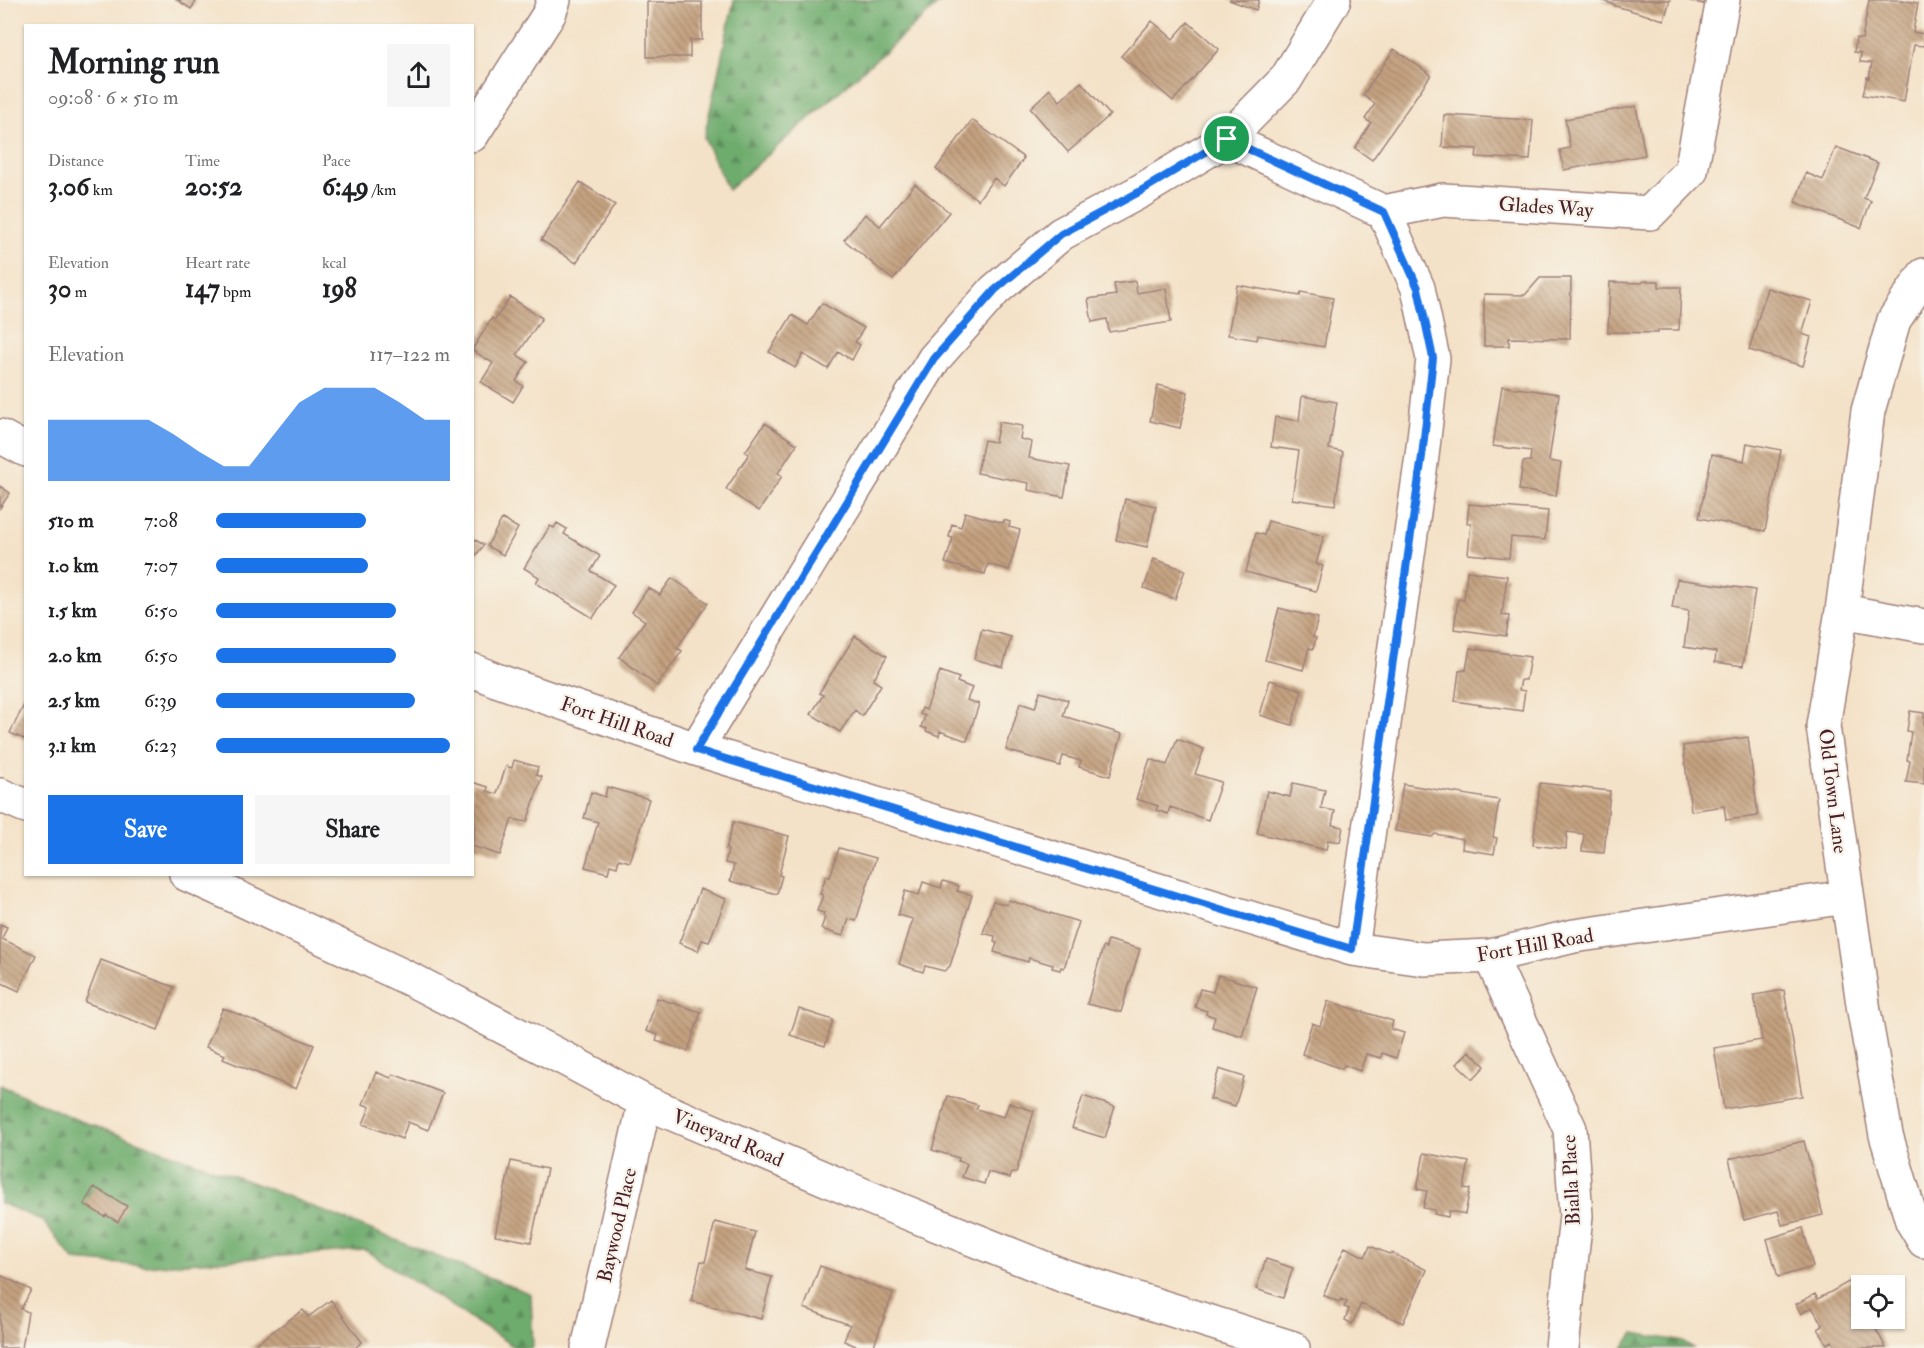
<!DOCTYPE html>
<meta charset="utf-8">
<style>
body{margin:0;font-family:"IM FELL Double Pica",serif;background:#f6f6f6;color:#202124;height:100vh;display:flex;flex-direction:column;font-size:22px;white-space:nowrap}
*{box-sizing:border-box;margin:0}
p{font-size:20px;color:#757577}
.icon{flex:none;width:33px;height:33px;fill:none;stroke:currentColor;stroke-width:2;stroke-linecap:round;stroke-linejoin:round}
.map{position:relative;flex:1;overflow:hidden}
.drawer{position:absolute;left:24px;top:24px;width:450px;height:852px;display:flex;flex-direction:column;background:#fff;border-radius:0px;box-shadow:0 2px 4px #0004}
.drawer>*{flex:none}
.tools{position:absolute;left:1851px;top:1275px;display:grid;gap:12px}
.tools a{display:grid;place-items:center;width:54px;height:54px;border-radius:0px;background:#fff;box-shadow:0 2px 4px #0004;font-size:30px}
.pin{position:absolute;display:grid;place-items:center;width:51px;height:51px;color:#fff;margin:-26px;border:3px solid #fff;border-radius:50%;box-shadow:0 2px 6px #0007}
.round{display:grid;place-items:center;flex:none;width:63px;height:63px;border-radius:0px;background:#f6f6f6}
.head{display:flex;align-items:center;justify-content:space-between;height:102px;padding:0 24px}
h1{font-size:33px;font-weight:700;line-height:45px}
.stats{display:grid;grid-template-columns:repeat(3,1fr);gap:9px;height:102px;padding:6px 24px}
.stats div{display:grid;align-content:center}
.stats b{font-size:26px;font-weight:700}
.stats small{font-size:16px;font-weight:400}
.stats p{font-size:16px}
.chart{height:168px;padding:12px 24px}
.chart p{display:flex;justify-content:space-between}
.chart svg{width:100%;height:108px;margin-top:6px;fill:#1a73e8;opacity:.7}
.action{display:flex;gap:12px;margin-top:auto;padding:12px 24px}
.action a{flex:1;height:69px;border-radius:0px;background:#1a73e8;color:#fff;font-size:24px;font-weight:700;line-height:69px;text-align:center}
.action a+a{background:#f6f6f6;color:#202124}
ul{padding:0 24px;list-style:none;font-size:20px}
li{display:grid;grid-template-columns:96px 72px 1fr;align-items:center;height:45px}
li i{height:15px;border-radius:8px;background:#1a73e8}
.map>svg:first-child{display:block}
.forest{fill:url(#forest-firs);stroke:#5c664c;stroke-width:1.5}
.building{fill:url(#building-back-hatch)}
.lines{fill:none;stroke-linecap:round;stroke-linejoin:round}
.minor-casing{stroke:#9f807a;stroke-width:36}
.minor{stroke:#fff;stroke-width:33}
.route-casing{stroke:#fff;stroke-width:12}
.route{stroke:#1a73e8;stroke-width:8}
.labels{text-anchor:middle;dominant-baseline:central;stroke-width:4.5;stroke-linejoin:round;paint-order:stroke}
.street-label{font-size:20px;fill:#4a1f2b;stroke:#f7f3e8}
</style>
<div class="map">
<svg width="1924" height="1348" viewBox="0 0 1924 1348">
<defs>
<pattern id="forest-firs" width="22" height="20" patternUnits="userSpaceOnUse" patternTransform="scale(1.5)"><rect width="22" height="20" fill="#6eac6d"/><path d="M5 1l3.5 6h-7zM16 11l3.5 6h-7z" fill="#5c8b5a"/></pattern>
<pattern id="building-back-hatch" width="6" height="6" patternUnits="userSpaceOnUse" patternTransform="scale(1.5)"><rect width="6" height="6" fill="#c4a280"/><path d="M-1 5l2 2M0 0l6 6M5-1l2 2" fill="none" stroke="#a18369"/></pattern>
</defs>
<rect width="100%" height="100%" fill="#f7f3e8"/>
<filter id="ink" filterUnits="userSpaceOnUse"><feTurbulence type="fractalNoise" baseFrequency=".0167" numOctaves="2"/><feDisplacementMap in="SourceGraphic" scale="12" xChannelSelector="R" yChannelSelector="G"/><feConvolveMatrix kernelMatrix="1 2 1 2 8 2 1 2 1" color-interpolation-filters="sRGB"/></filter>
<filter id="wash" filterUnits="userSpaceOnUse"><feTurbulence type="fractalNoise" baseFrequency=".008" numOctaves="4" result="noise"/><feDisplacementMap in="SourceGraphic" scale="24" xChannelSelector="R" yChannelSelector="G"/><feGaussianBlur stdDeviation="1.35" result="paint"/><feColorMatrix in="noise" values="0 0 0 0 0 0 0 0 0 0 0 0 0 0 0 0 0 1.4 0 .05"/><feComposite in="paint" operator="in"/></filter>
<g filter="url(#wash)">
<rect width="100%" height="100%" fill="#f4e2c8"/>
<!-- forest -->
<path class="forest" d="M 734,0 L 943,0 L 728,190 L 704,138 Z
M 0,1085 L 75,1119 L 251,1182 L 531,1294 L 533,1348 L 516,1348 L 365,1250 L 145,1266 L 74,1260 L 42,1220 L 0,1203 Z
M 1634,1333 L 1684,1342 L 1693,1348 L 1623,1348 Z"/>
<g id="blocks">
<!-- building -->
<path class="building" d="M 177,0 L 197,0 L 191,9 Z
M 1229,0 L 1259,0 L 1256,10 Z
M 1601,0 L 1670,0 L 1664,20 L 1615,6 L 1615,5 Z
M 1686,0 L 1709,0 L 1708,5 Z
M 1869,0 L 1901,0 L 1918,3 L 1913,32 L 1924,34 L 1924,46 L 1914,45 L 1904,102 L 1863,95 L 1867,77 L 1869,78 L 1872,63 L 1860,62 L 1861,53 L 1854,52 L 1856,38 L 1862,39 Z
M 647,2 L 702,2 L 702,40 L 690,40 L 690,57 L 647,57 Z
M 1152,21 L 1173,39 L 1188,22 L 1219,49 L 1173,101 L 1121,56 Z
M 1394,49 L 1431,75 L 1372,160 L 1355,148 L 1371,123 L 1365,119 L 1375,104 L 1363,95 Z
M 1081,82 L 1110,115 L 1068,152 L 1030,108 L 1050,89 L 1060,101 Z
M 1636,106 L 1645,155 L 1564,170 L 1560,150 L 1570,148 L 1565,119 Z
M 1444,115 L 1533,120 L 1530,160 L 1476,157 L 1477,149 L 1442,147 Z
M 972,120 L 1024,158 L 1004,186 L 994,178 L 978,200 L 936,169 Z
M 1836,147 L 1878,163 L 1864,198 L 1871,201 L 1861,228 L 1795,202 L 1806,173 L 1823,180 Z
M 580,182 L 615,205 L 576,263 L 541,240 Z
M 915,184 L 949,212 L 893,280 L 844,240 L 865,214 L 880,226 Z
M 1540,278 L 1571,278 L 1570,339 L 1509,338 L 1509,346 L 1484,346 L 1484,294 L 1525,295 Z
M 1135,281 L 1137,293 L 1166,288 L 1171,322 L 1109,332 L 1107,319 L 1092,322 L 1088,299 L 1116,295 L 1114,284 Z
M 1644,281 L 1659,281 L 1659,287 L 1681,287 L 1679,330 L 1658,330 L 1658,333 L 1608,332 L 1610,282 L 1642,283 Z
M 1237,285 L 1300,296 L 1301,292 L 1333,298 L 1324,347 L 1258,335 L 1257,340 L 1228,335 Z
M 1767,288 L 1812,301 L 1802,334 L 1811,337 L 1803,366 L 1749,350 Z
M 510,297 L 542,318 L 517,355 L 528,362 L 516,381 L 523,386 L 513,402 L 481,382 L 493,363 L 472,350 L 492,318 L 495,320 Z
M 822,303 L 864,328 L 855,342 L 860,345 L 852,360 L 838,352 L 828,369 L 803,354 L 795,368 L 769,352 L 792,315 L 808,325 Z
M 1158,385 L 1188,392 L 1180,428 L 1150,421 Z
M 1502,386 L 1559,394 L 1549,461 L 1561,463 L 1556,496 L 1519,490 L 1523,462 L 1530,461 L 1531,451 L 1493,446 Z
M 1302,396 L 1337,402 L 1329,449 L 1343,452 L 1335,505 L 1292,499 L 1299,451 L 1271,447 L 1275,417 L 1299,421 Z
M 999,422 L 1022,426 L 1020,439 L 1032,442 L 1029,458 L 1070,466 L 1064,497 L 1028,490 L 1029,483 L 977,473 L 984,440 L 995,442 Z
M 765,423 L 797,444 L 778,473 L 782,476 L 759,511 L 726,489 L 749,454 L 745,452 Z
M 1747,443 L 1781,450 L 1765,531 L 1699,518 L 1712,454 L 1744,461 Z
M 0,486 L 10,493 L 0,508 Z
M 1125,499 L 1156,506 L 1147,547 L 1116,540 Z
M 1469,504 L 1548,511 L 1545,540 L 1511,537 L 1509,558 L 1468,554 L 1471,523 L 1467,523 Z
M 965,512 L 1003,523 L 1004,520 L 1010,522 L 1009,527 L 1020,530 L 1009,570 L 988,564 L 985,574 L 945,563 L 953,538 L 949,537 L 952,524 L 961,527 Z
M 502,519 L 518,528 L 503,555 L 487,546 Z
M 1268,521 L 1324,536 L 1316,564 L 1323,566 L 1316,591 L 1246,572 L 1256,533 L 1264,535 Z
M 557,523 L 567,529 L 564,534 L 600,556 L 591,571 L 614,585 L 593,618 L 536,583 L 539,577 L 524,568 L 550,526 L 554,528 Z
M 472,538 L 484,545 L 472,560 Z
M 1154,559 L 1185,570 L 1175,599 L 1144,588 Z
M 1467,571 L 1507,576 L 1502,615 L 1509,616 L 1506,636 L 1454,629 L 1458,599 L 1464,600 Z
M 672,578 L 708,603 L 677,648 L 682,651 L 657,686 L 619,657 L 645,621 L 632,612 L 648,588 L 660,595 Z
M 1677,579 L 1755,590 L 1743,666 L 1715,662 L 1716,652 L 1684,647 L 1689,611 L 1672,608 Z
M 1279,608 L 1318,618 L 1313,637 L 1316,638 L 1313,649 L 1309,648 L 1303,670 L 1265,660 Z
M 982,629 L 1011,637 L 1003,667 L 974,659 Z
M 855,636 L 887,656 L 873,680 L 881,685 L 862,716 L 855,710 L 840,732 L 811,714 L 823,695 L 819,693 Z
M 1470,648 L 1530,657 L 1526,680 L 1521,680 L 1519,690 L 1525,691 L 1522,711 L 1455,701 L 1459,671 L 1466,670 Z
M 940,671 L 959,678 L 957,682 L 972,688 L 967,700 L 979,704 L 967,741 L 940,731 L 939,736 L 926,731 L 927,729 L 921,727 L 925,716 L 920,714 L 922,708 L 926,710 Z
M 1270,680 L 1302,690 L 1292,725 L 1260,715 Z
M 1040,692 L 1068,700 L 1063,716 L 1122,734 L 1110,776 L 1079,767 L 1081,761 L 1063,756 L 1060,766 L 1006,750 L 1020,703 L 1035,708 Z
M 26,701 L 26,740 L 10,733 Z
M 1910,711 L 1924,713 L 1924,784 L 1906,782 L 1910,761 L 1907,760 L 1911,732 L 1907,731 Z
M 1748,737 L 1758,816 L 1726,820 L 1724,806 L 1691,811 L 1683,746 Z
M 1177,739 L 1204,749 L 1195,774 L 1221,782 L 1208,820 L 1170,807 L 1168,814 L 1156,810 L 1158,806 L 1136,799 L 1150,759 L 1167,765 Z
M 514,760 L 538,767 L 536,775 L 542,777 L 527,822 L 512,819 L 500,855 L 472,846 L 475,826 L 472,825 L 472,782 L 488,787 L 487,791 L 497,794 L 506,766 L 512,768 Z
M 1293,783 L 1325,790 L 1321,808 L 1335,811 L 1332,825 L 1343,827 L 1340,842 L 1328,840 L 1326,850 L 1257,833 L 1267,791 L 1290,797 Z
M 1540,783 L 1610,791 L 1604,853 L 1582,851 L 1584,834 L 1567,832 L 1566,849 L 1533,845 Z
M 1403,784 L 1499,800 L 1493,837 L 1497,838 L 1494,854 L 1462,849 L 1463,839 L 1435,834 L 1432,837 L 1395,831 Z
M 607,787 L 649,799 L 630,862 L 619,859 L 617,867 L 610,865 L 608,873 L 585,867 L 598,822 L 584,818 L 591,792 L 605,797 Z
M 733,822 L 789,836 L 779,875 L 782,876 L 777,894 L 730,881 L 734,865 L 725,863 L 728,850 L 726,849 Z
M 839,848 L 876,858 L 856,921 L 849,919 L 843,936 L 821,929 L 825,917 L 823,916 L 824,913 L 817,911 L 823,895 L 820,894 L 826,876 L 830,877 Z
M 943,881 L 959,886 L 957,891 L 972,895 L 950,966 L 944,971 L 925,966 L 923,972 L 899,964 L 913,919 L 898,915 L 905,891 L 919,895 L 923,882 L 941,888 Z
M 700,889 L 726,899 L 709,942 L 702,940 L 698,951 L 679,943 Z
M 1008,900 L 1079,922 L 1064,968 L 1061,967 L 1060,970 L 1052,968 L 1053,965 L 1029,958 L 1028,962 L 994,952 L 997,943 L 994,942 L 995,936 L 983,933 L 993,901 L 1007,905 Z
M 0,924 L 7,927 L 2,939 L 36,955 L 19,991 L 0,982 Z
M 1108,940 L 1140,949 L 1121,1012 L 1087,1004 L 1103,947 L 1106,948 Z
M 101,960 L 174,987 L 158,1030 L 85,1002 Z
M 1218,975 L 1257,987 L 1242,1036 L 1212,1027 L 1215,1017 L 1206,1014 L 1207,1011 L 1195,1007 L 1200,989 L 1213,992 Z
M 1784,990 L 1802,1096 L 1724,1109 L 1714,1048 L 1762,1040 L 1754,995 Z
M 657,998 L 701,1012 L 688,1051 L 656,1041 L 658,1035 L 646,1031 Z
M 1328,1001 L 1393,1021 L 1391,1029 L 1404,1033 L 1396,1058 L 1382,1053 L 1381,1058 L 1366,1054 L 1360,1071 L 1344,1065 L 1342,1069 L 1302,1054 L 1312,1023 L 1320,1026 Z
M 223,1008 L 314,1045 L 296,1089 L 223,1059 L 225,1055 L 206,1047 Z
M 799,1009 L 833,1020 L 825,1046 L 790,1035 Z
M 1469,1051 L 1485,1066 L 1473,1079 L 1457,1064 Z
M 1219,1069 L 1244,1077 L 1235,1106 L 1210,1099 Z
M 376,1072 L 391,1078 L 393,1074 L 443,1093 L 428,1130 L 408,1122 L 402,1139 L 363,1124 L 370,1107 L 363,1104 Z
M 948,1096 L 978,1105 L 976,1109 L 1004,1117 L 1009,1103 L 1034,1111 L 1016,1173 L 1012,1173 L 1010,1178 L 988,1172 L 984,1184 L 962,1177 L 967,1164 L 958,1161 L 959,1158 L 932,1150 Z
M 1083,1096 L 1115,1107 L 1105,1138 L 1072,1128 Z
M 1804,1141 L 1823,1215 L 1782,1225 L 1778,1211 L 1744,1220 L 1729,1159 Z
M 1424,1153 L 1469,1162 L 1464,1188 L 1470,1189 L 1465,1214 L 1449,1211 L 1448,1217 L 1434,1214 L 1435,1210 L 1423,1208 L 1427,1191 L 1417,1189 Z
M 511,1161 L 547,1169 L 531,1242 L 495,1235 Z
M 94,1187 L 127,1206 L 118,1222 L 106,1215 L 105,1217 L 84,1204 Z
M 715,1222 L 755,1232 L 745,1270 L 772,1277 L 761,1319 L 691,1301 L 701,1261 L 705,1262 Z
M 1803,1228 L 1813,1267 L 1778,1277 L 1767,1239 Z
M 1370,1246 L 1389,1254 L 1392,1253 L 1427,1270 L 1403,1323 L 1361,1304 L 1352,1324 L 1345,1320 L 1349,1309 L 1344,1307 L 1347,1302 L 1341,1299 L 1339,1302 L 1323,1295 L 1345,1247 L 1365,1257 Z
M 1266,1259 L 1293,1268 L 1283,1298 L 1256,1289 Z
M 820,1266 L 893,1293 L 873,1348 L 861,1348 L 844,1341 L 850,1325 L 804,1308 Z
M 0,1275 L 31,1290 L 21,1309 L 28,1312 L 22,1348 L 0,1348 Z
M 1854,1279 L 1862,1293 L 1862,1318 L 1870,1318 L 1886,1348 L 1836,1348 L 1832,1341 L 1827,1344 L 1818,1329 L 1823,1326 L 1812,1307 L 1801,1314 L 1796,1304 L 1815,1294 L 1818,1299 Z
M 331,1300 L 362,1342 L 355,1348 L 250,1348 L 303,1310 L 308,1317 Z"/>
</g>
</g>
<g filter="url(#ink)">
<use href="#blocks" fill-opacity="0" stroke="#9f807a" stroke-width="1.5"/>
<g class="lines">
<!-- minor casing -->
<g class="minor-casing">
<path id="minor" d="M 472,135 L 549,14 L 554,0
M 1227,139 L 1384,212 L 1443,200 L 1650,213 L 1691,171 L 1723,0
M 1924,275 L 1894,320 L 1868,411 L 1842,611 L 1823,726 L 1864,1011 L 1886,1135 L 1912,1221 L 1924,1241
M 0,436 L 26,450
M 1842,611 L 1924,626
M 472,670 L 496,680 L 696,749 L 1352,949 L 1424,959 L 1490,956 L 1574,936 L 1847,897
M 696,749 L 934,359 L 995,290 L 1061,234 L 1139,192 L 1227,139 L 1286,79 L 1334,0
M 0,795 L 26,806
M 186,874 L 228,893 L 416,982 L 571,1062 L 645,1102 L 868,1197 L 1064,1276 L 1293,1348
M 1352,949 L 1422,456 L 1433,359 L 1418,288 L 1384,212
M 1490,956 L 1570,1129 L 1576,1216 L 1562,1348
M 588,1348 L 645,1102"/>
</g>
<!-- minor -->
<use href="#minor" class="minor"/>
</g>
</g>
<g class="lines" filter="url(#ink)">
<!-- route casing -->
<g class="route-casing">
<path id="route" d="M 1227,139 L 1384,212 L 1418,288 L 1433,358 L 1422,456 L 1352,949 L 696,750 L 934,359 L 995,290 L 1061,234 L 1139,192 Z"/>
</g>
<!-- route -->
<use href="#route" class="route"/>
</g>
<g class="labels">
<!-- street labels -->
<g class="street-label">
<text transform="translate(1546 207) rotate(4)">Glades Way</text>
<text transform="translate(617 722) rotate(19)">Fort Hill Road</text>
<text transform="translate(1833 791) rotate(83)">Old Town Lane</text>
<text transform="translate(1535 945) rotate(-10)">Fort Hill Road</text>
<text transform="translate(728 1138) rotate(23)">Vineyard Road</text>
<text transform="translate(1571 1180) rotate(-93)">Bialla Place</text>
<text transform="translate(617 1225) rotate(-77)">Baywood Place</text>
</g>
</g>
</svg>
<div class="tools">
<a><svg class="icon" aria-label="locate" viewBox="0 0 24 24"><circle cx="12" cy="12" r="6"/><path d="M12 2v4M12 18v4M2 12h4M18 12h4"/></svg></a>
</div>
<div class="pin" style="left:1227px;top:139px;background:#1e9e55"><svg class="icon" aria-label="arrive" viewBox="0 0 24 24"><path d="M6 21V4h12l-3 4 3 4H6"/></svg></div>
<section class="drawer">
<div class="head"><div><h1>Morning run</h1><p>09:08 · 6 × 510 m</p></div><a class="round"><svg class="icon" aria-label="share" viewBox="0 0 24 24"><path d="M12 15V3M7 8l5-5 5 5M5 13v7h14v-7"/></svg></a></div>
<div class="stats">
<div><p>Distance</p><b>3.06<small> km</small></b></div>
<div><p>Time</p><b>20:52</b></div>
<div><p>Pace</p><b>6:49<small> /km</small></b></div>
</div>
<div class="stats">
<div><p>Elevation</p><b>30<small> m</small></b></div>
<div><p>Heart rate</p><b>147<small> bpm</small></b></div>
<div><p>kcal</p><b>198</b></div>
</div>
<div class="chart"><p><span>Elevation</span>117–122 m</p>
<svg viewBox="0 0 160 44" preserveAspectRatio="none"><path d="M0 44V19L10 19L20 19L30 19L40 19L50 25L60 32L70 38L80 38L90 25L100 12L110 6L120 6L130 6L140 12L150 19L160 19V44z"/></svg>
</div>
<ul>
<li><b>510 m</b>7:08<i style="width:64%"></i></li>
<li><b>1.0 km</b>7:07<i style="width:65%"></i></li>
<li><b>1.5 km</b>6:50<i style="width:77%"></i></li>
<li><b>2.0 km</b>6:50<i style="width:77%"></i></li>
<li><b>2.5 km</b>6:39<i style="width:85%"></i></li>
<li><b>3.1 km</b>6:23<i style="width:100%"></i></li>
</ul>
<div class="action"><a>Save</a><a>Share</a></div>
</section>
</div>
